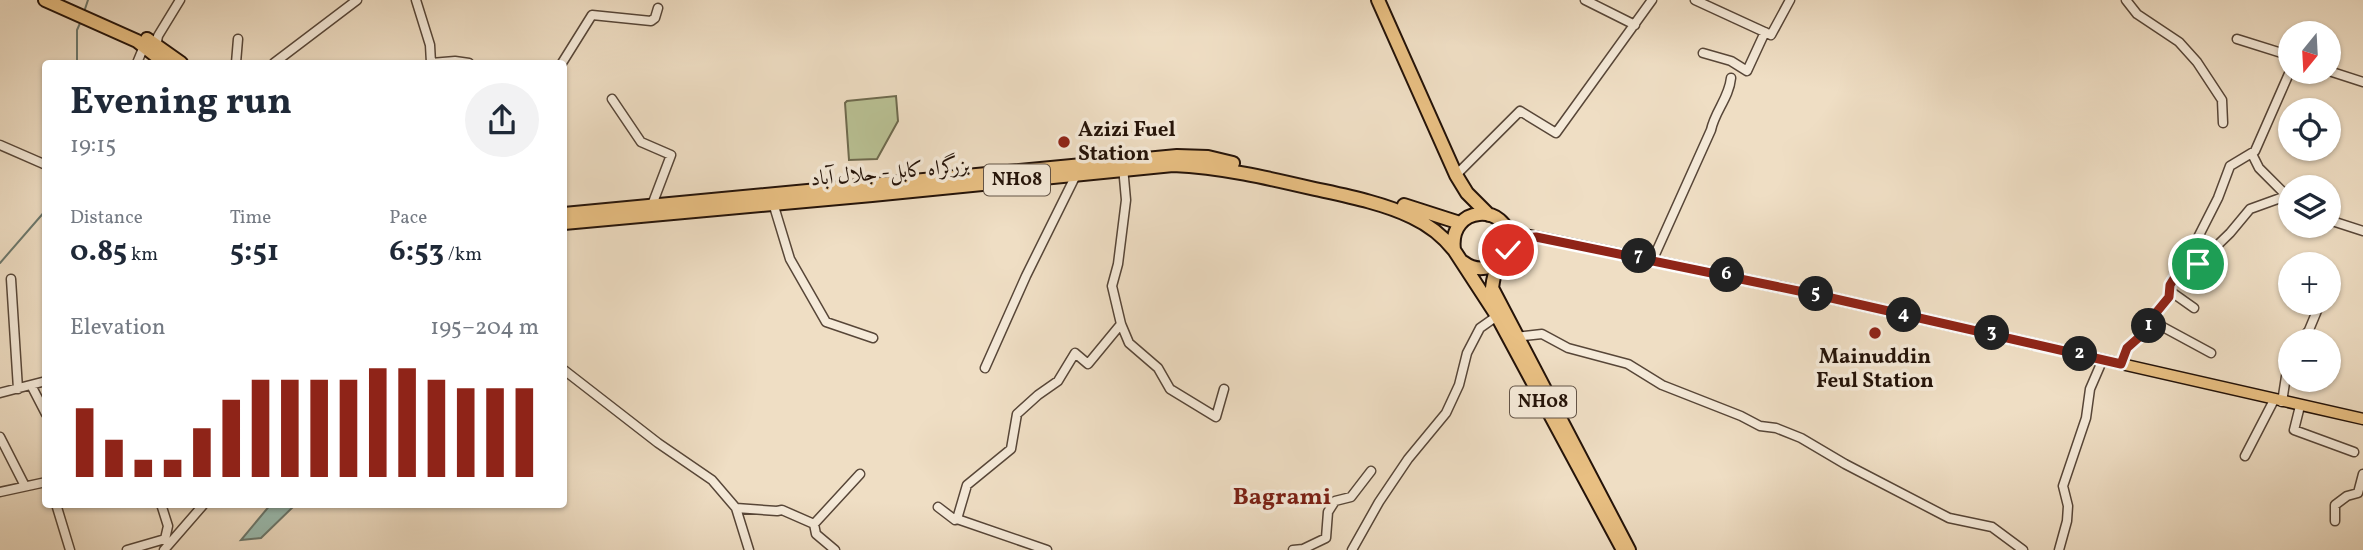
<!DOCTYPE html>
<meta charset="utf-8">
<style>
body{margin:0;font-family:Vollkorn,Amiri,serif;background:#f2f2f3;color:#1f2937;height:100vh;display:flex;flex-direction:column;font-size:26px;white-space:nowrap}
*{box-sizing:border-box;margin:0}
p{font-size:23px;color:#747a83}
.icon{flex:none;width:38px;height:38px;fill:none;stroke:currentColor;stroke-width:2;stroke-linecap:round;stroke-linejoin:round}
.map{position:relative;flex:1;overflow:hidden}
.details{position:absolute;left:42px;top:60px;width:525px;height:448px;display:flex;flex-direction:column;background:#fff;border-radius:7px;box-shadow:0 2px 5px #0004}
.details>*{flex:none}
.needle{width:46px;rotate:198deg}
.tools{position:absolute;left:2278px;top:21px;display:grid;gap:14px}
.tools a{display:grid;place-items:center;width:63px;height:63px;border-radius:50%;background:#fff;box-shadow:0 2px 5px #0004;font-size:35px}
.pin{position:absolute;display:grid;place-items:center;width:60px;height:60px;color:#fff;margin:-30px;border:4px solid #fff;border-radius:50%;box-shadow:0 2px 7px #0007}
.km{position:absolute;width:35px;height:35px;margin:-18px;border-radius:50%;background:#222;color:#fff;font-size:19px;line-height:35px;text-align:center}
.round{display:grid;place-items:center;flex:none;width:74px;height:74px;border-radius:37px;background:#f2f2f3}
.head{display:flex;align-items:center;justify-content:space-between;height:119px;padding:0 28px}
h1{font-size:38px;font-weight:700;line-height:52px}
.stats{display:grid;grid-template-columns:repeat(3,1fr);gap:10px;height:119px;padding:7px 28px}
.stats div{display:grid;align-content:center}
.stats b{font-size:30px;font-weight:700}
.stats small{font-size:19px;font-weight:400}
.stats p{font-size:19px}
.chart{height:196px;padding:14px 28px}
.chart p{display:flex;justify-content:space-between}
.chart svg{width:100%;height:126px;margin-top:7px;stroke:#8f2418;stroke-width:6}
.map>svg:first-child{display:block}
.green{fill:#b9c194;stroke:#6e6a4e;stroke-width:2}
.water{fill:#9abcb0;stroke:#6b786d;stroke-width:2}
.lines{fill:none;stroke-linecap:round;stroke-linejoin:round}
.stream{stroke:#6b786d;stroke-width:2}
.minor-casing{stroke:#574638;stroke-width:11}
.major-casing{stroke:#241309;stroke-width:13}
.highway-casing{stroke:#241309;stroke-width:16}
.minor{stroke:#f5ead9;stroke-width:8}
.major{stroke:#e8bf82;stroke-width:10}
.highway{stroke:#e8bf82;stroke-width:12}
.route-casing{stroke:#fff;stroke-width:14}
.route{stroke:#8f2418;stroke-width:9}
.poi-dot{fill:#8f2418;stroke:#f5ead9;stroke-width:2.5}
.labels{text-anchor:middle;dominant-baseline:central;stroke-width:7;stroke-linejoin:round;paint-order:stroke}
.shield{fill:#f5ead9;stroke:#635447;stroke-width:2}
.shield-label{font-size:19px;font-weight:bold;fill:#241309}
.poi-label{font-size:21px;font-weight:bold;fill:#241309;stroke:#f5ead9;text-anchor:start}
.street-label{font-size:21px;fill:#241309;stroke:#f5ead9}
.quarter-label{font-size:24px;font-weight:bold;fill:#7a1f14;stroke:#f5ead9}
</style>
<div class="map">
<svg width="2363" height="550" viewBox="0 0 2363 550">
<rect width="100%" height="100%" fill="#efdec4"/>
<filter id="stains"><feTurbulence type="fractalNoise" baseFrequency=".00286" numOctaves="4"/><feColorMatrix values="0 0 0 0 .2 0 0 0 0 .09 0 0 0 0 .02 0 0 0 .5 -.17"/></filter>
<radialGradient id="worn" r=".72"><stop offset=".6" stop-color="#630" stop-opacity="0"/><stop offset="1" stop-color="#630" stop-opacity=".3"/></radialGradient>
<!-- green -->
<path class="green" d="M 896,96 L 898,121 L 877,159 L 849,160 L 845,103 L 847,101 Z"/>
<!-- water -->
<path class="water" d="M 271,504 L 296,504 L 261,538 L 241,540 Z"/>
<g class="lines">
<!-- stream -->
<path class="stream" d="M 84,12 L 88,0
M 77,63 L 77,30 L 81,21
M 0,263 L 46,210"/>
<!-- minor casing -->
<g class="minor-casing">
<path id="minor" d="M 416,0 L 430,45 L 431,63 L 455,61 L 469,63
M 1585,0 L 1635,25
M 1695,0 L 1771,35 L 1790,0
M 2126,0 L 2137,14 L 2179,42 L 2197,62 L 2222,100 L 2223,123
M 2237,39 L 2291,56
M 156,47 L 158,36 L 180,0
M 1703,53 L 1731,61 L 1747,71 L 1765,32
M 137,63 L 144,46
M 236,63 L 238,39
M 274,63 L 357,0
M 562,63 L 592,15 L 651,21 L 655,18 L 658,8
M 2329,71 L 2363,82
M 612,99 L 641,142 L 671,155 L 652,205
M 0,145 L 46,165
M 2252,154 L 2259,168 L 2291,200
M 1123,167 L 1126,200 L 1118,264 L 1112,286 L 1121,324 L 1129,343 L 1158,368 L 1170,389 L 1216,417 L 1224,389
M 1456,175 L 1520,111 L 1556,133 L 1652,0
M 773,203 L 790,259 L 826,322 L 873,338
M 2329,220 L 2363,231
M 1653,259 L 1711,130 C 1715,111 1729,98 1731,78
M 2185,261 L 2192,266 L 2198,264 L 2230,233 L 2250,209 L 2286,196
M 11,279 L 18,389
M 2170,291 L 2194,308
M 2150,320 L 2211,353
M 1516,337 L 1542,334 L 1568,348 L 1628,364 L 1662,385 L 1741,416 L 1760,426 L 1776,428 L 1801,438 L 1845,464 L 1949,518 L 1992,527 L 2023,550
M 2301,341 L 2309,330 L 2319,306
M 2121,364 L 2127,348 L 2145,332 L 2150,320 L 2170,294 L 2169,288 L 2173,278 L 2188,257 L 2218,198 L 2230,166 L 2255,151 L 2291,69
M 985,368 L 1026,276 L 1076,175
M 564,370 L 658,443 L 712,480 L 736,508 L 749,550
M 31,385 L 46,414
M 0,393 L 46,381
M 2282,402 L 2287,370 L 2291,362
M 2300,406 L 2294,430 L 2354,452
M 0,437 L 25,486
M 2245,456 L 2274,400
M 0,492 L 46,482
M 56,504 L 70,550
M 938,507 L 955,520 L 957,519 L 1047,550
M 736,508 L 777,511 L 782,510 L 814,524 L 860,474
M 957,519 L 967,485 L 1011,449 L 1017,414 L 1038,395 L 1058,381 L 1075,353 L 1088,364 L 1121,324
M 2335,521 L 2335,505 L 2347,496 L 2358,493 L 2363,474
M 814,524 L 816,534 L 835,550
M 127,550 L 165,539 L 168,526 L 161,504
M 164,550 L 204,504
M 1293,550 L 1303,549 L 1326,538 L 1328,512 L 1335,501 L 1351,497 L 1371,471
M 1352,550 L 1379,502 L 1408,459 L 1446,413 L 1459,385 L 1467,353 L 1480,328 L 1497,316
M 2059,550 L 2067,521 L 2068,506 L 2063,486 L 2086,418 L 2090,389 L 2103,359"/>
</g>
<!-- major casing -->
<g class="major-casing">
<path id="major" d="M 1504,224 L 1523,234 L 1818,295 L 2363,419"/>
</g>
<!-- highway casing -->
<g class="highway-casing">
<path id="highway" d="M 45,0 L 137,41 L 165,63
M 1378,0 L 1456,175 L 1467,193 L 1489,215
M 147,39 L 181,63
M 1404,205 L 1460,223
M 564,214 L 1177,156 L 1208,157 L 1233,163
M 564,223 L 872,195 L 1173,165 C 1221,167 1268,178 1315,189 C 1347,196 1383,203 1412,217 C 1429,225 1443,236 1454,250
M 1463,262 C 1475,271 1486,270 1499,263
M 1623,550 L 1497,316 L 1454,250 C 1448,204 1509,203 1509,241 C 1509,252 1502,257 1498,266 C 1494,273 1493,280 1492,288 L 1629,550"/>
</g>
<!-- minor -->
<use href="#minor" class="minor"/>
<!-- major -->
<use href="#major" class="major"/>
<!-- highway -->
<use href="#highway" class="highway"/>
</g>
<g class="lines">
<!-- route casing -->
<g class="route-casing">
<path id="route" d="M 1508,250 L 1525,238 L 1536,237 L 1818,295 L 2121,364 L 2127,348 L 2145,332 L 2150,320 L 2169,297 L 2170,285 L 2183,264 L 2186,261 L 2192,266 L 2198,264"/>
</g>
<!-- route -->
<use href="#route" class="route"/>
</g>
<!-- markers -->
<g class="poi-dot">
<circle cx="1064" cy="142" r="7"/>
<circle cx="1875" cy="333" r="7"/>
</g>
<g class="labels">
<!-- shield labels -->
<g class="shield">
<rect x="984" y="164.5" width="66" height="31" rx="5"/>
<rect x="1510" y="386.5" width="66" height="31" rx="5"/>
</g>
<g class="shield-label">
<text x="1017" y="180">NH08</text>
<text x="1543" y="402">NH08</text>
</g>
<!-- poi labels -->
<g class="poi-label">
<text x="1078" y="130">Azizi Fuel<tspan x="1078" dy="24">Station</tspan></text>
<text x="1875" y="357" text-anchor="middle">Mainuddin<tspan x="1875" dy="24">Feul Station</tspan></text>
</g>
<!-- street labels -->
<g class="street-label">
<text transform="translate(890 173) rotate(-5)">بزرگراه کابل- جلال آباد</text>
</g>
<!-- quarter labels -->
<g class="quarter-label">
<text x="1282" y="498">Bagrami</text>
</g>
</g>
<rect width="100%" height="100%" filter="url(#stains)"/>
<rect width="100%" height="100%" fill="url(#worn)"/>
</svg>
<div class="tools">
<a><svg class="needle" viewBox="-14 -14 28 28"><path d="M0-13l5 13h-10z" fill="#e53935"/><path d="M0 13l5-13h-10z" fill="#747a83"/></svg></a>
<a><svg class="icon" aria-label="locate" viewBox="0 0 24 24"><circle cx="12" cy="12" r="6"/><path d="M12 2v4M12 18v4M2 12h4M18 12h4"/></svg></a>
<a><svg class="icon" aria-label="layers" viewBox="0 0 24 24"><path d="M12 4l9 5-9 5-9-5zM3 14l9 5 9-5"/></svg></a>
<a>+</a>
<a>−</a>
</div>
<div class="pin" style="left:2198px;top:264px;background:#1e9e55"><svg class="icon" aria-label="arrive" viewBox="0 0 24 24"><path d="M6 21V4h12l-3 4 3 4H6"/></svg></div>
<div class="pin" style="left:1508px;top:250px;background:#d93025"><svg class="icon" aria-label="check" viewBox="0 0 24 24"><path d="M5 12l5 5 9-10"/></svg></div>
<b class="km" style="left:2149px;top:326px">1</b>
<b class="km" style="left:2080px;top:354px">2</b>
<b class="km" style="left:1992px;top:333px">3</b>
<b class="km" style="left:1904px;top:315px">4</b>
<b class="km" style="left:1816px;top:294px">5</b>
<b class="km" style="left:1727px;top:275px">6</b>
<b class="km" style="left:1639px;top:256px">7</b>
<section class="details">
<div class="head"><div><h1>Evening run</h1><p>19:15</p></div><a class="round"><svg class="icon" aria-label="share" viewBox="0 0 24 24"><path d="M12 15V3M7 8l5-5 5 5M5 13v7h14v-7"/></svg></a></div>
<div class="stats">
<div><p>Distance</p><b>0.85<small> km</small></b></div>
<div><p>Time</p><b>5:51</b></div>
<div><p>Pace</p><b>6:53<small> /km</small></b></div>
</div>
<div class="chart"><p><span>Elevation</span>195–204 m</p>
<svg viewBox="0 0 160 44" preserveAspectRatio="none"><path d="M5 44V20M15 44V31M25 44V38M35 44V38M45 44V27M55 44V17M65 44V10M75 44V10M85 44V10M95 44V10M105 44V6M115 44V6M125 44V10M135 44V13M145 44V13M155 44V13"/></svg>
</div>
</section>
</div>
